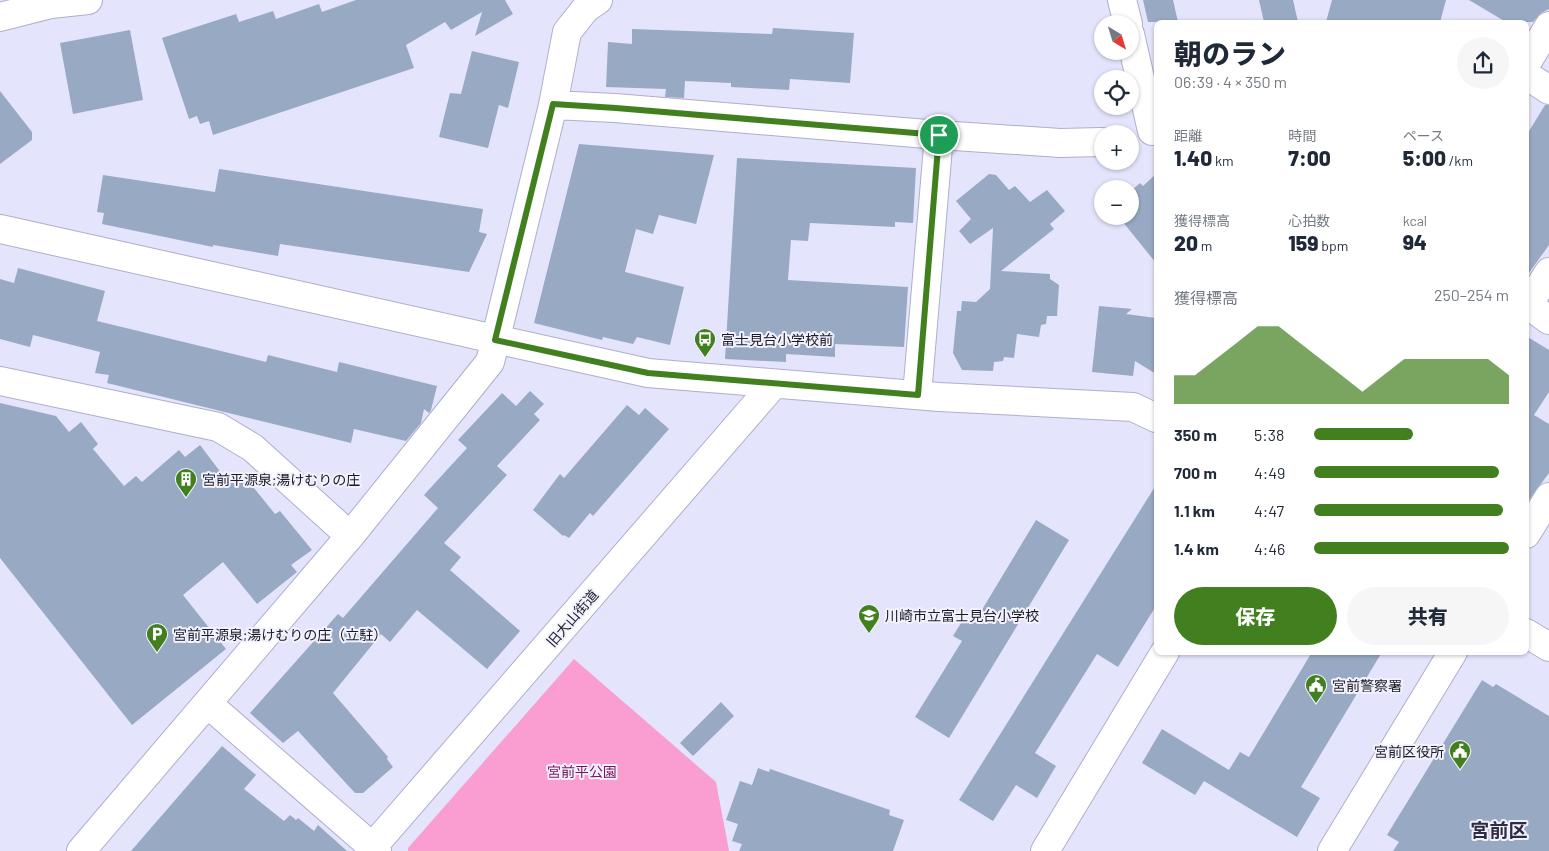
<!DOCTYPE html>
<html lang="ja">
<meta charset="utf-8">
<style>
body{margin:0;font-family:Barlow,"Noto Sans JP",sans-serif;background:#f6f6f7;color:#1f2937;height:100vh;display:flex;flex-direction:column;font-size:19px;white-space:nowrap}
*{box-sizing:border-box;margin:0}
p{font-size:16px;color:#747a83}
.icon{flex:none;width:28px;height:28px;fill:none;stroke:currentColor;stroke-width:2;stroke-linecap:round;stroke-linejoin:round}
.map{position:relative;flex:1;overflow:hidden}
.drawer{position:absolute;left:1154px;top:20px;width:375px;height:635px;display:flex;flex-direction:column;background:#fff;border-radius:8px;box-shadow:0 1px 4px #0004}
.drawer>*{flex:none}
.needle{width:32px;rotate:142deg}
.tools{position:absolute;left:1094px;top:15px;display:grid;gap:10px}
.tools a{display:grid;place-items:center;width:45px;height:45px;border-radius:50%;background:#fff;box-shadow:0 1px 4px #0004;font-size:25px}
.pin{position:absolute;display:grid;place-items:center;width:42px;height:42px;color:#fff;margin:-21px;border:2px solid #fff;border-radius:50%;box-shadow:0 1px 5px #0007}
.round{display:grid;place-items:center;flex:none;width:52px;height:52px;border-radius:26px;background:#f6f6f7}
.headline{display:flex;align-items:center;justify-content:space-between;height:85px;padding:0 20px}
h1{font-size:28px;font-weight:800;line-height:38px}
.metrics{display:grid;grid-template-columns:repeat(3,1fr);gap:8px;height:85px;padding:5px 20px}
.metrics div{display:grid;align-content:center}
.metrics b{font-size:21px;font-weight:800}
.metrics small{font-size:14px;font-weight:400}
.metrics p{font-size:14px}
.chart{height:140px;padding:10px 20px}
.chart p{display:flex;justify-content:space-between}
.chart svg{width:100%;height:90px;margin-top:5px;fill:#42801f;opacity:.7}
.action{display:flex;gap:10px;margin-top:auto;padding:10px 20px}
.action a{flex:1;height:58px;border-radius:30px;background:#42801f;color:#fff;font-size:20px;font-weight:800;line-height:58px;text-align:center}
.action a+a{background:#f6f6f7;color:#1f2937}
ul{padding:0 20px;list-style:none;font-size:16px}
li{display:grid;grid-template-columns:80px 60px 1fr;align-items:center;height:38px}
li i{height:12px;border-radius:6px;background:#42801f}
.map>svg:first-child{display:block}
.green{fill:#fa9ed2}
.building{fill:#98aac3}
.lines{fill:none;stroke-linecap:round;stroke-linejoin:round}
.minor-casing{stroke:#afaecc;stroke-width:30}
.minor{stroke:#fff;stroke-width:28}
.route-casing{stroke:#fff;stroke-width:10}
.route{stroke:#42801f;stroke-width:6}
.labels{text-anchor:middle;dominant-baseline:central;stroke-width:4;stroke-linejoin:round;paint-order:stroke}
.poi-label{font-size:14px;fill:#1b1b26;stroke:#f2f2ff;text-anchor:start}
.street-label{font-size:14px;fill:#1b1b26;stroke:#f2f2ff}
.park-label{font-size:14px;fill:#7d105a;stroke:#f2f2ff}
.district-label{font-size:19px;font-weight:bold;fill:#2d2c43;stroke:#f2f2ff}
</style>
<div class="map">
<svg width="1549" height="851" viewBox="0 0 1549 851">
<rect width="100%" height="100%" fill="#e4e4fc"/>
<!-- green -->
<path class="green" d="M 574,659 L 716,782 L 729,851 L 408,851 L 408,848 Z"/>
<!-- building -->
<path class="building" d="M 356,0 L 505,0 L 513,14 L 475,36 L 482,12 L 451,30 L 445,22 L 406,45 L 414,68 L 213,135 L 209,121 L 200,124 L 197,116 L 189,119 L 162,38 L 236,14 L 239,22 L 273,11 L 276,19 L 319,4 L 322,12 Z
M 1143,0 L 1173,0 L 1178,22 L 1148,22 Z
M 1259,0 L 1293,0 L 1298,22 L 1264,22 Z
M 1332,0 L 1446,0 L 1440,22 L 1326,22 Z
M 1469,0 L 1549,0 L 1549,9 L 1541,13 L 1533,22 L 1506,22 Z
M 773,28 L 854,33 L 850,83 L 790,79 L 789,90 L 731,87 L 731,83 L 685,81 L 684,98 L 665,97 L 666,89 L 606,87 L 608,42 L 632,44 L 632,29 L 772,34 Z
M 130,30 L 143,100 L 73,114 L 60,43 Z
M 472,51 L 519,62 L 508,108 L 499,105 L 488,148 L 439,137 L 450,93 L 461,94 Z
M 0,91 L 32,132 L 32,140 L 0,164 Z
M 1545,105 L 1549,105 L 1549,245 L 1526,277 L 1526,136 Z
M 579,144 L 714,155 L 696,224 L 659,215 L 653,234 L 636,229 L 625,272 L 684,287 L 670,345 L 637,337 L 633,344 L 603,337 L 602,340 L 534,323 Z
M 737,158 L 916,168 L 913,223 L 895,222 L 895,227 L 810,223 L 808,241 L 791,240 L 788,280 L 908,287 L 904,347 L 835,344 L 835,357 L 786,354 L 786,362 L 725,359 Z
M 219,169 L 483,209 L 479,232 L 487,234 L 469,272 L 280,244 L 278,256 L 213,245 L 213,247 L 102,224 L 104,213 L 97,212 L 103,175 L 215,192 Z
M 989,174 L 996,175 L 1009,190 L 1015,186 L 1030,202 L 1047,190 L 1065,211 L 1050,224 L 1054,229 L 1001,271 L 1050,274 L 1050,279 L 1059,285 L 1057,316 L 1047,316 L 1046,324 L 1041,325 L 1039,337 L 1017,334 L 1014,358 L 1004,357 L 1003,361 L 994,362 L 993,371 L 962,370 L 953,353 L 957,311 L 961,311 L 962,301 L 976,302 L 990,289 L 993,228 L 970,244 L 959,231 L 971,219 L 956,201 Z
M 1156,174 L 1156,263 L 1118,216 L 1130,216 L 1130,192 L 1140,183 L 1143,186 Z
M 18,268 L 105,291 L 97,321 L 266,362 L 268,355 L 337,372 L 339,362 L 437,386 L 431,410 L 429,413 L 424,409 L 421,423 L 406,441 L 354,429 L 351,443 L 107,383 L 109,375 L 95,373 L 100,352 L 33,335 L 30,347 L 0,339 L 0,279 L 14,283 Z
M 1099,306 L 1132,309 L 1126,314 L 1156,318 L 1156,374 L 1135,361 L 1133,376 L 1092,372 Z
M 1526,336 L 1549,350 L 1549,392 L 1534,415 L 1549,424 L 1549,473 L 1526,504 Z
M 530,391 L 544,404 L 534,414 L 540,420 L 497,466 L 507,475 L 444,543 L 461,557 L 450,570 L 520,631 L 487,669 L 417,610 L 390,642 L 381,634 L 333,693 L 388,757 L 387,759 L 393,767 L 363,793 L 355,793 L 298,731 L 283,743 L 250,713 L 338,614 L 343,618 L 438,508 L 424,495 L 467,448 L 458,440 L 502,393 L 516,406 Z
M 0,403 L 56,416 L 69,432 L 81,422 L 98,444 L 93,449 L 124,486 L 136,476 L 142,482 L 179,450 L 185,457 L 200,445 L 228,482 L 241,472 L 275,514 L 280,511 L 312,550 L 291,565 L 297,572 L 257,604 L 223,562 L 183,595 L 226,649 L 132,725 L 0,558 Z
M 627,405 L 639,415 L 645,408 L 669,429 L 593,516 L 590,513 L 569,538 L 564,535 L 563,536 L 533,510 L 560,474 L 564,478 Z
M 1156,485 L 1156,606 L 1118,667 L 1097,654 L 1035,753 L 1056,766 L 1037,798 L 1016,785 L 993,821 L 959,800 Z
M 1036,520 L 1069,540 L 949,738 L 915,717 L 962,641 L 953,636 L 964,618 L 974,623 Z
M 1312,652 L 1382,652 L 1301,787 L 1320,798 L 1297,837 L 1204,781 L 1195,795 L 1142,763 L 1162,729 L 1229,770 L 1240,752 L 1249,757 Z
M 1482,680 L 1493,687 L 1496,684 L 1549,716 L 1549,851 L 1393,851 L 1399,842 L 1387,835 Z
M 721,702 L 734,716 L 693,756 L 680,743 Z
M 222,746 L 256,775 L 244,789 L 284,821 L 290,815 L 296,820 L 298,818 L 314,831 L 318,825 L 347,851 L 131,851 Z
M 758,768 L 769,772 L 770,769 L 890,810 L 889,815 L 904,820 L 893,851 L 739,851 L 742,844 L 732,841 L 738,824 L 726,820 L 740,781 L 752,785 Z"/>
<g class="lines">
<!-- minor casing -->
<g class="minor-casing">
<path id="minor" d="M 1122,0 L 1128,24
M 0,17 L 51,4 L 88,0
M 1130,34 L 1152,131
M 1526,64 L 1549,26
M 1526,75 L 1549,90
M 553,105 L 615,108 L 939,135 L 1060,143 L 1102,142
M 0,229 L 648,373 L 939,397 L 1133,407 L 1156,418
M 1549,272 L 1528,305 L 1549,320
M 0,381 L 218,427 L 253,448 L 350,536
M 917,395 L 939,135
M 1526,534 L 1549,497
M 1526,633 L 1549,647
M 208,704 L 377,851
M 81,851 L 350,536 L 490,362 L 553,105 L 567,32 L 586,8 L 598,0
M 369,851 L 774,384
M 1045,851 L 1165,652
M 1332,851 L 1453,652"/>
</g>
<!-- minor -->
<use href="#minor" class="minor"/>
</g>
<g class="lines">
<!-- route casing -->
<g class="route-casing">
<path id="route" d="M 553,104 L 616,108 L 939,135 L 918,395 L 648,373 L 495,340 Z"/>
</g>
<!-- route -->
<use href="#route" class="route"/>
</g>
<!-- icons -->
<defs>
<g id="bus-pin" transform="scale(1.125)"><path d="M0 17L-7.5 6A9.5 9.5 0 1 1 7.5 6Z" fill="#42801f" stroke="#f2f2ff"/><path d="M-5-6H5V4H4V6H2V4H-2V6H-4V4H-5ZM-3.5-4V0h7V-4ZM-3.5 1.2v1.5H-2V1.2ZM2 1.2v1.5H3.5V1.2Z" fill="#fff"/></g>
<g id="building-pin" transform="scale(1.125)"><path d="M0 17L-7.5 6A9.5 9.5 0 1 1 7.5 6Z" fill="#42801f" stroke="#f2f2ff"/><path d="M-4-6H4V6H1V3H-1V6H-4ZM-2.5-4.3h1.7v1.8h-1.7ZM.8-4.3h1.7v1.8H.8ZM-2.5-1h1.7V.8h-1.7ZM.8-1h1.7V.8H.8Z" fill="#fff"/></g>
<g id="school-pin" transform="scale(1.125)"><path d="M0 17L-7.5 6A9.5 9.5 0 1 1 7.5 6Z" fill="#42801f" stroke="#f2f2ff"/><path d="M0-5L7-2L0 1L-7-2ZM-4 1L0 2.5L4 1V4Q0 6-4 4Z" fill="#fff"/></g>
<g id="parking-pin" transform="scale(1.125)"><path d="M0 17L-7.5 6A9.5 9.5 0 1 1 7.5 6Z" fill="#42801f" stroke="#f2f2ff"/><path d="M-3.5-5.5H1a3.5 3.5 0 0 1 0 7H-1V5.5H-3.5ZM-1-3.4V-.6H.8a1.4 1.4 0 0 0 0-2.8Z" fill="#fff"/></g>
<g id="civic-pin" transform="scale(1.125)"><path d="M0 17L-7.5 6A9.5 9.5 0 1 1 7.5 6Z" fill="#42801f" stroke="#f2f2ff"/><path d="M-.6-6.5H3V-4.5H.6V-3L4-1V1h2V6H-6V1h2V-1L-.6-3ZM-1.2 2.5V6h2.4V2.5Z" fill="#fff"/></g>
</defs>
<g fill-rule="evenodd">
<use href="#bus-pin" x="705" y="339"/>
<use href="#building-pin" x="186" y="479"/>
<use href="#school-pin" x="869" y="615"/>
<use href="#parking-pin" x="157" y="634"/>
<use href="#civic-pin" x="1316" y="685"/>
<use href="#civic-pin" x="1460" y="751"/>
</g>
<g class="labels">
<!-- poi labels -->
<g class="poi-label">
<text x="721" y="339">富士見台小学校前</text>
<text x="202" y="479">宮前平源泉;湯けむりの庄</text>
<text x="885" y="615">川崎市立富士見台小学校</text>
<text x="173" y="634">宮前平源泉;湯けむりの庄（立駐）</text>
<text x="1332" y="685">宮前警察署</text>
<text x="1444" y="751" text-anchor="end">宮前区役所</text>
</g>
<!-- street labels -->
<g class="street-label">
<text transform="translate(572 618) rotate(-49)">旧大山街道</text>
</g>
<!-- park labels -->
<g class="park-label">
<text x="582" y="771">宮前平公園</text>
</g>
<!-- district labels -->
<g class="district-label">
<text x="1499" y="829">宮前区</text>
</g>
</g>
</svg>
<div class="tools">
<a><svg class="needle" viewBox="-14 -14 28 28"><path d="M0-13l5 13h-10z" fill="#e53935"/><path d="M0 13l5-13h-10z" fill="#747a83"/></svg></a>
<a><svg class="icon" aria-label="locate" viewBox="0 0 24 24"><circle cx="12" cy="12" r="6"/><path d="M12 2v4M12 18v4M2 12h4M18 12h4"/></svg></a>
<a>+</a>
<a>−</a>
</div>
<div class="pin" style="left:939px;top:135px;background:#1e9e55"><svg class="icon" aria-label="arrive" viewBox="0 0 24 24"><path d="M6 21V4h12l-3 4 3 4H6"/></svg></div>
<section class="drawer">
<div class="headline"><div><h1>朝のラン</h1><p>06:39 · 4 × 350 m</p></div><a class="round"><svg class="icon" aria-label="share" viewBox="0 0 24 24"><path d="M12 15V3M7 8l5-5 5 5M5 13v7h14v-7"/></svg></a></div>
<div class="metrics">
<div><p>距離</p><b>1.40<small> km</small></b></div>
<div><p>時間</p><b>7:00</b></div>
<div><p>ペース</p><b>5:00<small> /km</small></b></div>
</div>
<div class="metrics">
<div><p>獲得標高</p><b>20<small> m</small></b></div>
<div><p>心拍数</p><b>159<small> bpm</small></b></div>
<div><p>kcal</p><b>94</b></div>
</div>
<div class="chart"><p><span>獲得標高</span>250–254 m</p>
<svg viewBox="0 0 160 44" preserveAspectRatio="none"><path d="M0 44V30L10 30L20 22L30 14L40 6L50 6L60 14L70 22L80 30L90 38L100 30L110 22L120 22L130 22L140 22L150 22L160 30V44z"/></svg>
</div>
<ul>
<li><b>350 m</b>5:38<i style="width:51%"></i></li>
<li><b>700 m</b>4:49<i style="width:95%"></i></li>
<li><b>1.1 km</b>4:47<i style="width:97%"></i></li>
<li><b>1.4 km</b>4:46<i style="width:100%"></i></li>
</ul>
<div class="action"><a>保存</a><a>共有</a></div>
</section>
</div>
